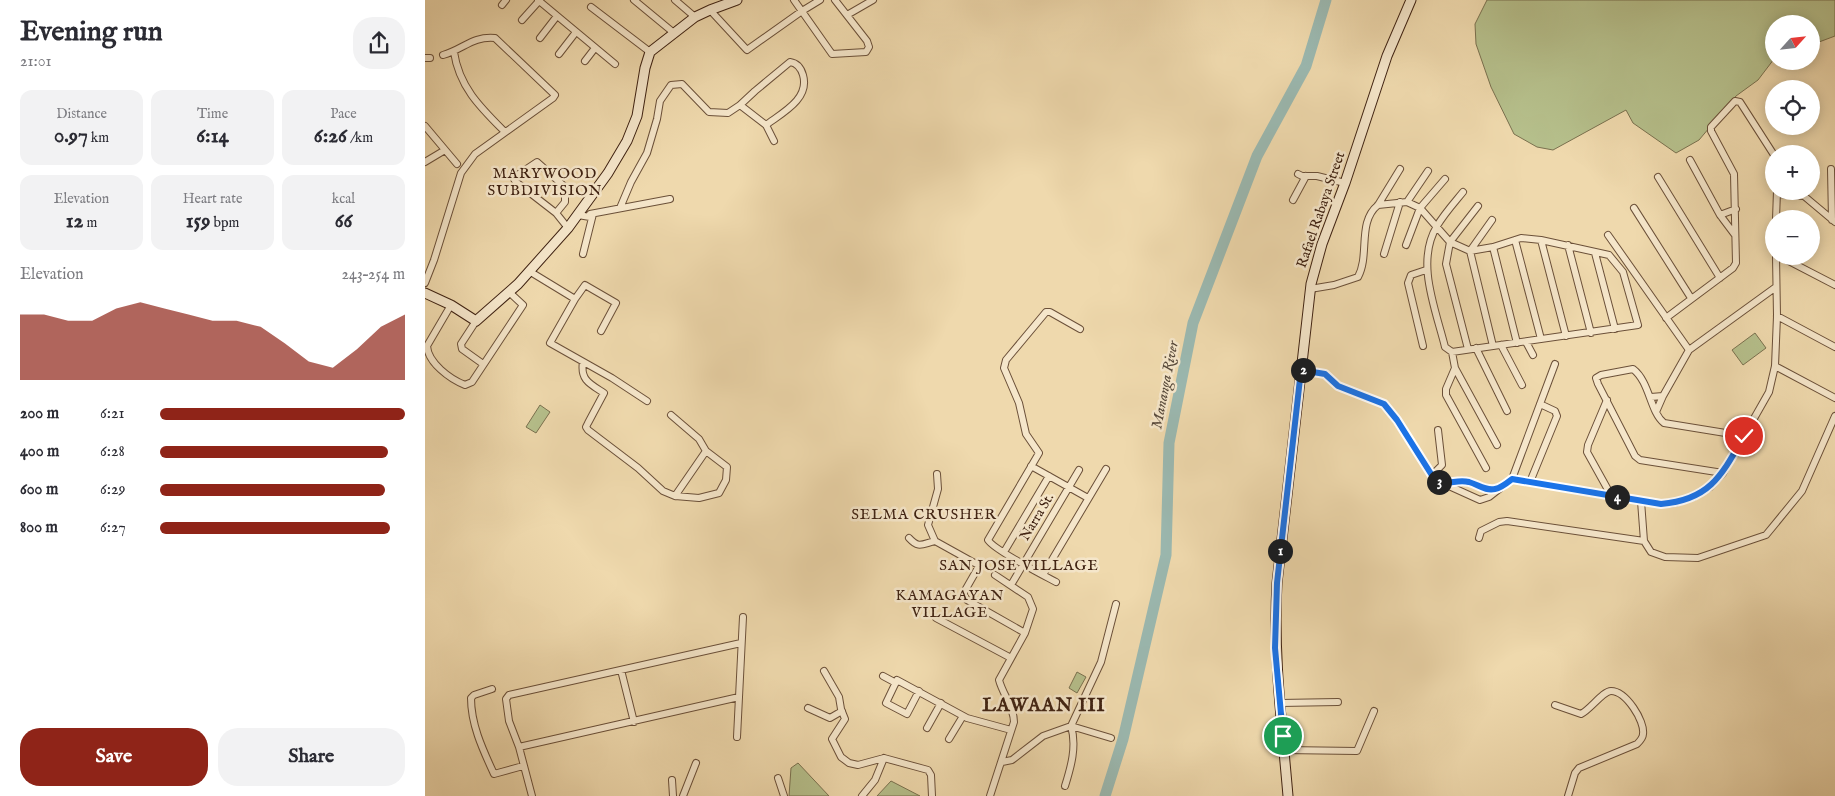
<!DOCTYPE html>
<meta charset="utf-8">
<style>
body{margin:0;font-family:"IM FELL English",serif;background:#f2f2f3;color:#2b2b33;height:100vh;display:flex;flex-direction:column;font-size:19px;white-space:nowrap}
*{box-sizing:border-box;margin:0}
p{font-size:16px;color:#7c7c81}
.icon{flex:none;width:28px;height:28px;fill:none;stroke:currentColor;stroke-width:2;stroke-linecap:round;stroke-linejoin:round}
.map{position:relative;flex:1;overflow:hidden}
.panel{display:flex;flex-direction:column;background:#fff;width:425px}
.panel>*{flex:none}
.needle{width:32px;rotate:63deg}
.controls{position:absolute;left:1340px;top:15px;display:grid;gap:10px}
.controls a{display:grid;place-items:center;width:55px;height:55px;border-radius:50%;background:#fff;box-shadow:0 2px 12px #0003;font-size:25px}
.pin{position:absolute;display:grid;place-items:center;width:42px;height:42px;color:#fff;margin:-21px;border:2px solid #fff;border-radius:50%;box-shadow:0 1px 5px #0007}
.km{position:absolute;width:25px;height:25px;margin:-12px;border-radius:50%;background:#222;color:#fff;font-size:14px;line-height:25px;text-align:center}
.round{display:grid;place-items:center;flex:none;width:52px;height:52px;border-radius:20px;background:#f2f2f3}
.headline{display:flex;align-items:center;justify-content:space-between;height:85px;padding:0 20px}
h1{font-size:28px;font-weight:700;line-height:38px}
.figures{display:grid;grid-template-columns:repeat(3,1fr);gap:8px;height:85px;padding:5px 20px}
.figures div{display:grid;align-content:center;border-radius:12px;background:#f2f2f3;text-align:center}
.figures b{font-size:21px;font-weight:700}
.figures small{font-size:14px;font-weight:400}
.figures p{font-size:14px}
.chart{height:140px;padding:10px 20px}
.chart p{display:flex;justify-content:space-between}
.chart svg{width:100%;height:90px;margin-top:5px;fill:#8f2418;opacity:.7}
.cta{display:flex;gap:10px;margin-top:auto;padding:10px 20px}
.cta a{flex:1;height:58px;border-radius:20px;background:#8f2418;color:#fff;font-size:20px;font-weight:700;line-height:58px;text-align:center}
.cta a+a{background:#f2f2f3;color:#2b2b33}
ul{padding:0 20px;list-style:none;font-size:16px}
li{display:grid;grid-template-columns:80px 60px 1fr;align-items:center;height:38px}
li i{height:12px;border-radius:6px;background:#8f2418}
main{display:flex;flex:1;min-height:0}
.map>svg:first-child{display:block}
.green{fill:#b6c08c;stroke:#7a714f}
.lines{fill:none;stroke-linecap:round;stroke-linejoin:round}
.river{stroke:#9bb9b1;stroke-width:11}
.street-casing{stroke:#6b5039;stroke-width:8}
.secondary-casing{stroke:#3f2212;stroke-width:11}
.street{stroke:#f5e6ca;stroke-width:6}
.secondary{stroke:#f5e6ca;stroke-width:9}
.route-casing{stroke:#fff;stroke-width:10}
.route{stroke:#1a73e8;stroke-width:6}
.labels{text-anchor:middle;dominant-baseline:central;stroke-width:5;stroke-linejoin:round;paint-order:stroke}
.street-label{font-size:14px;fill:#3f2212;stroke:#f5e6ca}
.neighbourhood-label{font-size:15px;letter-spacing:1px;fill:#3f2212;stroke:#f5e6ca}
.water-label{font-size:15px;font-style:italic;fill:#56483a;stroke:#f5e6ca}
.district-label{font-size:19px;font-weight:bold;letter-spacing:1px;fill:#3f2212;stroke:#f5e6ca}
</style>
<main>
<section class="panel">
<div class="headline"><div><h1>Evening run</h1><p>21:01</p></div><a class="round"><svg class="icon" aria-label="share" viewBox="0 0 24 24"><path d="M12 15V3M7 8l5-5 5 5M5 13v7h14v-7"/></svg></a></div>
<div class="figures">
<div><p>Distance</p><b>0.97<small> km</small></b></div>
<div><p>Time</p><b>6:14</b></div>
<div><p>Pace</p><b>6:26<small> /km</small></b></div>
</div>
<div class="figures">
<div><p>Elevation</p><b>12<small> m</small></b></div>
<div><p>Heart rate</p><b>159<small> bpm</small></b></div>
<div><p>kcal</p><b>66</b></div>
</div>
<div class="chart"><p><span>Elevation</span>243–254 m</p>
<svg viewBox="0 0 160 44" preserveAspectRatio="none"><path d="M0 44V12L10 12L20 15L30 15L40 9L50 6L60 9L70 12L80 15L90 15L100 18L110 26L120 35L130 38L140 29L150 18L160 12V44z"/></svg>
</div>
<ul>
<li><b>200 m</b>6:21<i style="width:100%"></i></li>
<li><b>400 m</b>6:28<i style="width:93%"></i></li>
<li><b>600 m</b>6:29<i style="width:92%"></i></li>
<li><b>800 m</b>6:27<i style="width:94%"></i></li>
</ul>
<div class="cta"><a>Save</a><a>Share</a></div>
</section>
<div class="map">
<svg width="1410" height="796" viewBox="0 0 1410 796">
<rect width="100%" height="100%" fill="#efd9ad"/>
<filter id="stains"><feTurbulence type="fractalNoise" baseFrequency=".004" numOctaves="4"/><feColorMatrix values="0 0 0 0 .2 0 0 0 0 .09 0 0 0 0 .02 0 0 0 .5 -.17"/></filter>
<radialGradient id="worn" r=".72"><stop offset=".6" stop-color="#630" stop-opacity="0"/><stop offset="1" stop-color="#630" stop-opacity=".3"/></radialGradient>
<!-- green -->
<path class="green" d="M 1062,0 L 1410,0 L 1410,36 L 1386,45 L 1386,24 L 1349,24 L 1349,59 L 1333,80 L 1311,96 L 1274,140 L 1251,153 L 1208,123 L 1201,110 L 1128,150 L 1112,147 L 1089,134 L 1066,87 L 1051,44 L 1050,24 Z
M 1330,333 L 1341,348 L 1318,365 L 1307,350 Z
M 115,405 L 125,412 L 111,433 L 101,427 Z
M 652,672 L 661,677 L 652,693 L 644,688 Z
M 373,763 L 404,796 L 364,796 L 366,768 Z
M 466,781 L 495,796 L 452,796 Z"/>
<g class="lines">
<!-- river -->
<path class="river" d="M 680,796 L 698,739 L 741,555 L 744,443 L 768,323 L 832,156 L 881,66 L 901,0"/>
<!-- street casing -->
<g class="street-casing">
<path id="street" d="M 113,0 L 190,64
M 209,0 L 249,33
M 250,0 L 270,17
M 369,0 L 407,54 L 441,52 L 444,47 L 442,41 L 410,0
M 77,5 L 81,0
M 166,7 L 225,52
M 285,10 L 322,50 L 377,11 L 395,0
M 422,15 L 448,0
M 97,20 L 114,1
M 115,38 L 132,16
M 29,52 C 34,87 56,108 80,132
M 134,54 L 151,32
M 0,58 L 5,58
M 160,61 L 170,48
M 315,105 L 341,125 L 349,141
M 0,126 L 32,164
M 1265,160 L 1295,215 L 1310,235
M 0,162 L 20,150
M 1406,169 L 1407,220
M 873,174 L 877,176 L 892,176 L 920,183
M 1233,177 L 1295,278
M 1352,194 L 1379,196 L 1410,222
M 868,200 L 881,176
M 982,202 L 1003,171
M 953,205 L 982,202 L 995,208 L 1025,242 L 1045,251 L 1068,247 L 1096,238 L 1116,240 L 1184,255 L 1198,272 L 1213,325 L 1027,352 L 1020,347 C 1011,310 990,262 1012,226 C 1019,214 1029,203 1038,192
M 195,208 L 206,182 L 222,153 L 232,119 L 235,101 L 246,85 L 257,84 L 284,112 L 303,113 L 315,105 L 330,91 L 365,62 C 372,63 376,68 378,75 C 385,99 357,113 341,125
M 1209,208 L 1266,298
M 131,213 L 140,202 L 140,187 L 112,162 L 91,176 L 89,179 L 91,182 L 131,213 L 143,228
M 153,215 L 165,217 L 165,214 L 245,199
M 1295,215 L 1311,209
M 1351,219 L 1352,191
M 1067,220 L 1045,251 L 1068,346
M 1183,235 L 1264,350
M 1090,240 L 1116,339
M 1116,240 L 1141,336
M 981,245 L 995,208 L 1020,179
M 1143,245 L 1166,333
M 1068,247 L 1092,343
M 1170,253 L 1190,329
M 158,254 L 168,214
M 959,254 L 975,202
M 1354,256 L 1410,285
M 104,271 L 150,299
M 0,283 L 9,260 L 36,173 L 50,154 L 128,98 L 130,95 L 70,38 C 47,36 39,49 18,55
M 885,289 L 909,285 L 933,277 C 945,255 932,222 953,205 L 975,169
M 26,305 L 2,346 C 3,363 25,379 40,385 L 47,382 L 98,305 L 84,292
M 1352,316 L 1410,347
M 1241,318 L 1308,268 L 1311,263 L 1309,174 L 1286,131 L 1286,127 L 1310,101 L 1315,102 L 1349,155
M 51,321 L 36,344 L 37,349 L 58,364
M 176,331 L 191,303 L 160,285 L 150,299 L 125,343 L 187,378 L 222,401
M 1101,342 L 1108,355
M 1076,345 L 1097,385
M 998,346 L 983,283 L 986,275 L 1001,270
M 1051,348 L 1082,411
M 1043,349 L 1021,264 L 1025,242 L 1053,206
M 1027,352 L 1030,368 L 1072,445
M 158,362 C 155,380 165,384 179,393 L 163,423 L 161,427 L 163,430 L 213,468 L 238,491 L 250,496 L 274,498 L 294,493 L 301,480 L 302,467 L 281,451 L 274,439 L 246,415
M 1350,366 L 1410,398
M 1030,368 L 1021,389 L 1021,395 L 1061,468
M 876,370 L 900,374 L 913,386 L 959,404 L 972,421 L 1008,477 L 1013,481 L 1055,500 L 1064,497 L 1087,479 L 1130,364
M 1238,396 L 1264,350 L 1351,287
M 1226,397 L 1238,396 L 1231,412
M 1182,400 L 1163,445 L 1162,452 L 1187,497
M 606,466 L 663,498
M 1298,473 L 1215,460 L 1210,456 L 1173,384 L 1171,378 L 1176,375 L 1208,369 C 1225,382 1225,412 1239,423 L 1319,436
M 512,474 L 513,489 L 503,525 L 510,541 L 555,566
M 1007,475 L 1017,465 L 1013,430
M 1087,479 L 1236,504 L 1250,503 L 1268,497 L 1285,487 L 1298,473 L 1344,392 L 1350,366 L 1352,316 L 1351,256
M 1105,482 L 1132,416 L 1130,411 L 1115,404
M 1021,483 C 1028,482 1034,480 1041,481 C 1055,484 1057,491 1073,489
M 250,496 L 281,451
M 1216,501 L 1219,541 L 1226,552 L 1240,557 L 1273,558 L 1341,535 L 1377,491 L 1410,416
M 484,538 C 494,549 497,544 510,541
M 1054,538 L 1056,531 L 1074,522 L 1082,521 L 1219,541
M 579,552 L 624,476
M 554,566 L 538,594 L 542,600 L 600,633
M 618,575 L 681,469
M 631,582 C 618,575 569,550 563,540 L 614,453 L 601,434 L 594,403 L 579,368 L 581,360 L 621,312 L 625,312 L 655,329
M 586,585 L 654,470
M 511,618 L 586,658
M 196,670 L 209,722
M 399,671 L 414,697 L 416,709 L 420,719 L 407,739 L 416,757 L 424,763 L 433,765 L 459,758 L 503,770 L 506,775 L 507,796
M 458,676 L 471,683
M 67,689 L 49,695 L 46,698 C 46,725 58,750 69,774 L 98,766
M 494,691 L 482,714 L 461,703 L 472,680 L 542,718 L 586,730
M 855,703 L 913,702
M 1130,705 L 1156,714 C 1165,710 1178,691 1186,691 C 1201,691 1220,721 1218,734 C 1218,738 1215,741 1212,744 L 1154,768 L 1150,773 L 1143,796
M 383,708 L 405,718 L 417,711
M 502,728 L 516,703
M 312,737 L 318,617
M 524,739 L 538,716
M 94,747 L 314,697
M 859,750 L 932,751 L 949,711
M 577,762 L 587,760 L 618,736 L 646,726 L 686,738
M 353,778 L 359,796
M 247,780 L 248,796
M 640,786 C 646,767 652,746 646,726 L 676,662 L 691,604
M 107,796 L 94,747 L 84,721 L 81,699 L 84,695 L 316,643
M 258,796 L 271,763
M 437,796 L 450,780 L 459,758
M 565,796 L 589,722 C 589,707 578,695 574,680 L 600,633 L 608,609 L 603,597 L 570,575"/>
</g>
<!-- secondary casing -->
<g class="secondary-casing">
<path id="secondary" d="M 0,293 L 26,305 L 51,321 L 93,284 L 143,228 L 183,173 L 202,141 L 212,116 L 220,68 L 225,52 L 270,17 L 285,10 L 312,0
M 863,796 C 857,725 848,654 852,583 L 886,284 L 897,244 L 920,183 L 962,56 L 986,0"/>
</g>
<!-- street -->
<use href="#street" class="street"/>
<!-- secondary -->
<use href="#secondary" class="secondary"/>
</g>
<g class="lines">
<!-- route casing -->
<g class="route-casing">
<path id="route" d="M 858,736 L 850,648 L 852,583 L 876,370 L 900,374 L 913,386 L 959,404 L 972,420 L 1008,477 C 1021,489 1029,478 1044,482 C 1054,485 1060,491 1070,489 C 1076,488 1082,483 1087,479 L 1236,504 C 1285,500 1297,475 1319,436"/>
</g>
<!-- route -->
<use href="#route" class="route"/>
</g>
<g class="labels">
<!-- street labels -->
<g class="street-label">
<text transform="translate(896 210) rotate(-71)">Rafael Rabaya Street</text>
<text transform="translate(612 517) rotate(-59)">Narra St.</text>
</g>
<!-- neighbourhood labels -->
<g class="neighbourhood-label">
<text x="120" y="173">MARYWOOD<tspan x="120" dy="17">SUBDIVISION</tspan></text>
<text x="499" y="514">SELMA CRUSHER</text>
<text x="594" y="565">SAN JOSE VILLAGE</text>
<text x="525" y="595">KAMAGAYAN<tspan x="525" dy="17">VILLAGE</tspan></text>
</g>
<!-- water labels -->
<g class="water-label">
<text transform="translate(740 385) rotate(-79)">Mananga River</text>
</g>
<!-- district labels -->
<g class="district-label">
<text x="619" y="706">LAWAAN III</text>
</g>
</g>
<rect width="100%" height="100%" filter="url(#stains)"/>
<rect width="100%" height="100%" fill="url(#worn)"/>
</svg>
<div class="controls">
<a><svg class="needle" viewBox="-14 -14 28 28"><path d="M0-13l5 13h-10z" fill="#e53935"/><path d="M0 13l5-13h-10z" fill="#7c7c81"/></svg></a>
<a><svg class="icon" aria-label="locate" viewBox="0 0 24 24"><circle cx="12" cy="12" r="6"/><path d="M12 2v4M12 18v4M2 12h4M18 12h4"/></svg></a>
<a>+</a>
<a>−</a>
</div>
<div class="pin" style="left:858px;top:736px;background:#1e9e55"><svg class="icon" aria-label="arrive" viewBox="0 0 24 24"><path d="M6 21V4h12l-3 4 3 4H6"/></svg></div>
<div class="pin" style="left:1319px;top:436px;background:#d93025"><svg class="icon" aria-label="check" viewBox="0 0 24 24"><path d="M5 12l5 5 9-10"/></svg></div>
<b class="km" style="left:855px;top:551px">1</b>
<b class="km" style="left:878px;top:370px">2</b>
<b class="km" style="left:1014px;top:482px">3</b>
<b class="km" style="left:1192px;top:497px">4</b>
</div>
</main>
